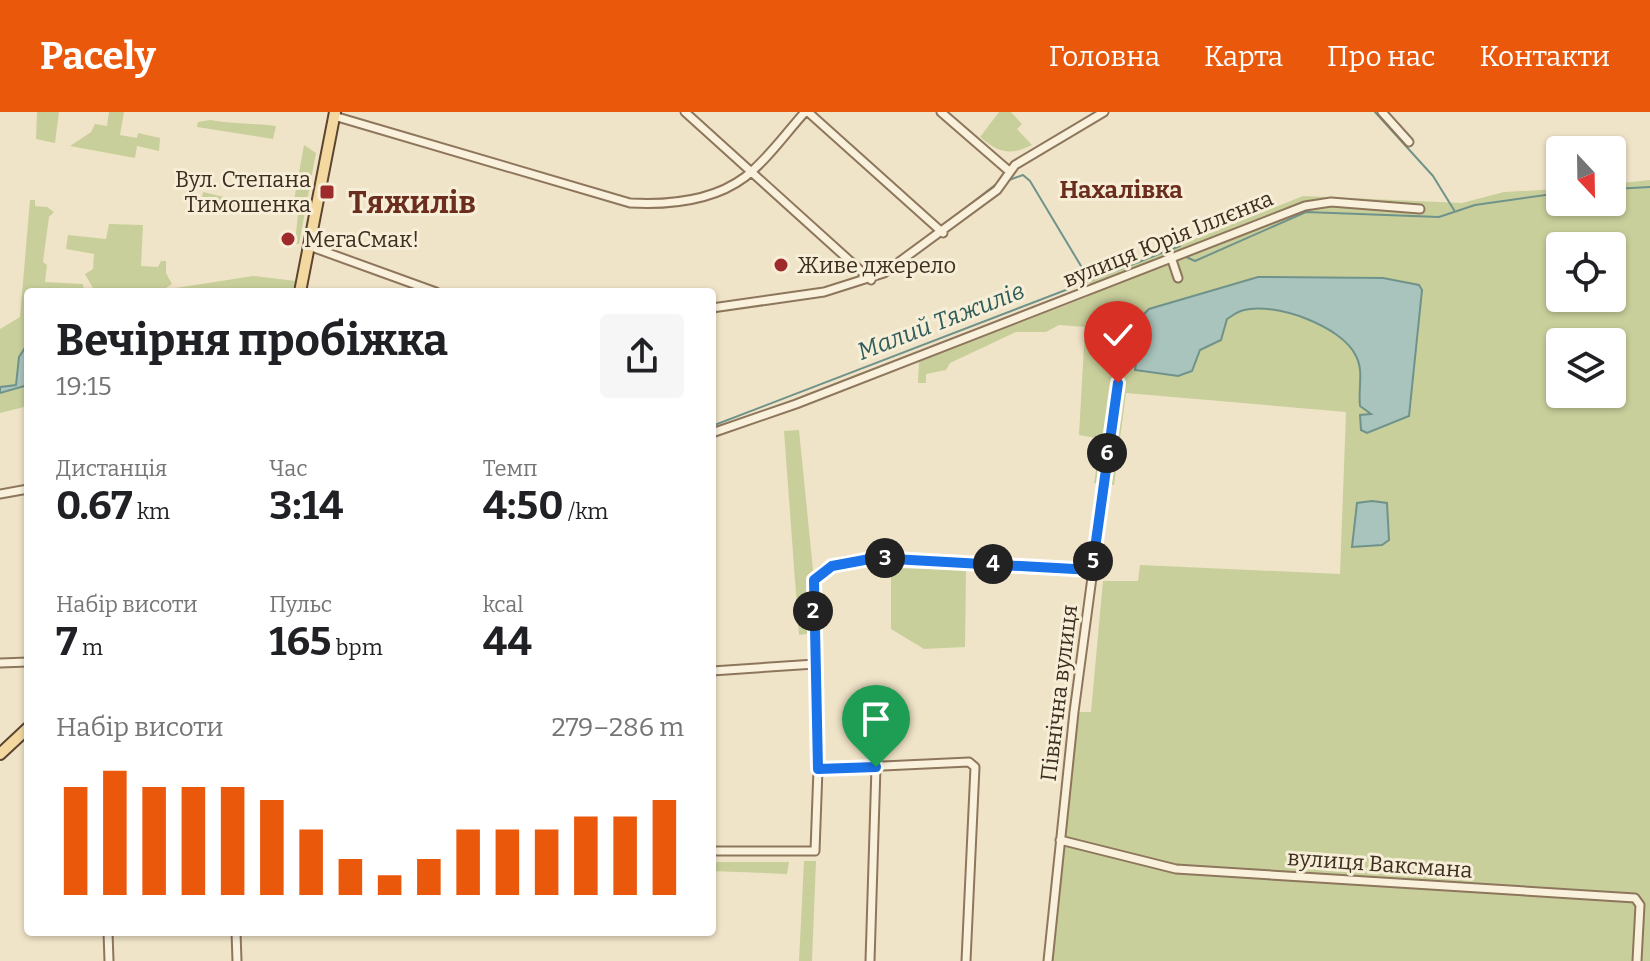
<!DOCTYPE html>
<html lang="uk">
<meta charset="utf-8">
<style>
body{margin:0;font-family:Bitter,serif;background:#f6f6f6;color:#202124;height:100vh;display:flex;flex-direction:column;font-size:30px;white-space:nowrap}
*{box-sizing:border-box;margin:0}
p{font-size:26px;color:#757577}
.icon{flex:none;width:44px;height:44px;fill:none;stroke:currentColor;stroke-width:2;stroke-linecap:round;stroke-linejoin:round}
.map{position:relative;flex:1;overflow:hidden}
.panel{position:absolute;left:24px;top:176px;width:692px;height:648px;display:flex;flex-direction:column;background:#fff;border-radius:8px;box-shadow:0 2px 6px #0004}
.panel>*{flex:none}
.needle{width:52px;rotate:158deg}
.buttons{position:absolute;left:1546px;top:24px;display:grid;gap:16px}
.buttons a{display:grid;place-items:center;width:80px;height:80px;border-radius:8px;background:#fff;box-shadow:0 2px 6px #0004;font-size:40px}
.pin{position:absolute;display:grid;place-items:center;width:68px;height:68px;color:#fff;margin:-82px -34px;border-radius:50% 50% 50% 0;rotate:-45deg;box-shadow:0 0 8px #0007}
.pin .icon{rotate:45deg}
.km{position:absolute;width:40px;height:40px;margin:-20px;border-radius:50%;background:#222;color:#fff;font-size:22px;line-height:40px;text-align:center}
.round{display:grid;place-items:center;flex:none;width:84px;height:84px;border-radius:8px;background:#f6f6f6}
.overview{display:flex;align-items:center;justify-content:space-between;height:136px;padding:0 32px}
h1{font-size:44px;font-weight:700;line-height:60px}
.stats{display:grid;grid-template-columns:repeat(3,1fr);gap:12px;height:136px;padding:8px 32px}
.stats div{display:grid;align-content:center}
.stats b{font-size:40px;font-weight:700}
.stats small{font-size:22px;font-weight:400}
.stats p{font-size:22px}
.chart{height:224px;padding:16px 32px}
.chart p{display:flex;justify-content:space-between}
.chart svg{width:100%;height:144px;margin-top:8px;stroke:#ea580c;stroke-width:6}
header{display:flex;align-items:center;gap:48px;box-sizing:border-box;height:112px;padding:0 40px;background:#ea580c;color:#fff}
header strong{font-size:38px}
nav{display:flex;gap:44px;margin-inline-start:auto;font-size:28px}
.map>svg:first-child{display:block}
.green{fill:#c9cf9b;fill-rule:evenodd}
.water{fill:#a9c4bc;stroke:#6f938a;stroke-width:2}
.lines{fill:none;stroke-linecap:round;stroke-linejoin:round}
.stream{stroke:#6f938a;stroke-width:2}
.street-casing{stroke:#8d765c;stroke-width:11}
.primary-casing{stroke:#5b4430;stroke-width:14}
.street{stroke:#faf1dc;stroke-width:7}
.primary{stroke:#f3d9a0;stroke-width:10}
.route-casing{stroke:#fff;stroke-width:16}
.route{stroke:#1a73e8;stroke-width:10}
.poi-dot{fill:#9e2a2b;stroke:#f7eed8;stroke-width:3}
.labels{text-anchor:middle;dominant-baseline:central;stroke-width:6;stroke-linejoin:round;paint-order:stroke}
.poi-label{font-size:22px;fill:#3d2e20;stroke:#f7eed8;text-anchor:start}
.street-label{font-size:22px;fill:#3d2e20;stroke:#f7eed8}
.neighbourhood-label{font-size:24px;font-weight:bold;fill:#6b2e1e;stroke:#f7eed8}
.water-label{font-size:24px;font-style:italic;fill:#2f5d5a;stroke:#f7eed8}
.district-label{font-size:30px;font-weight:bold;fill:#6b2e1e;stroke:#f7eed8}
</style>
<header>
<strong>Pacely</strong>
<nav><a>Головна</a><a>Карта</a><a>Про нас</a><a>Контакти</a></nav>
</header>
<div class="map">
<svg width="1650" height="849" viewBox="0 0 1650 849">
<rect width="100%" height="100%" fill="#f0e4c8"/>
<!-- green -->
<path class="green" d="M 37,0 L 59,0 L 55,31 L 36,27 Z
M 109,0 L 124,0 L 120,23 L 137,26 L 138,21 L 160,26 L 159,39 L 137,34 L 135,46 L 70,34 L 91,20 L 95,12 L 107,14 Z
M 999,0 L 1011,0 L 1022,12 L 1017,17 L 1032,33 C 1010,44 999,41 980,25 Z
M 210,8 C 233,12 253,11 276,14 L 273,27 L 197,15 L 198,10 Z
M 304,33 L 316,41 L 299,132 L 295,132 L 298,101 L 292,99 Z
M 1650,68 L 1650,849 L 1048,849 L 1074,600 L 1091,600 L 1103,469 L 1138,469 L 1140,453 L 1340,462 L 1346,300 L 1126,281 L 1114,373 L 1094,371 L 1101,327 L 1079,323 L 1085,215 L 1059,213 L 1046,220 L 1016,220 L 950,251 L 946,258 L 926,262 L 926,271 L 918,271 L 919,249 L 1087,185 L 1090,169 L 1303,84 L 1462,91 L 1504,80 L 1560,77 L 1560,90 L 1612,90 L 1612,72 ZM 1560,134 L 1612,134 L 1612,186 L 1560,186 ZM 1560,230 L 1612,230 L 1612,282 L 1560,282 Z
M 203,80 L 249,91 L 247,102 L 200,98 Z
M 30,88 L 35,88 L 35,94 L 47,95 L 54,100 L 49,105 L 43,150 L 47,153 L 45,170 L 83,172 L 84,180 L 28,180 L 28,294 L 0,301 L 0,217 L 20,205 Z
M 109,112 L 143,113 L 141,154 L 158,155 L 161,149 L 166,149 L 166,161 L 172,172 L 163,178 L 253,164 L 296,169 L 292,180 L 95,180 L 85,162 L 93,157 L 94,142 L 66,137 L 68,123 L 106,127 Z
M 799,318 L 814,468 L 814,521 L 799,523 L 784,319 Z
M 891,456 L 966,458 L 965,535 L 924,537 L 891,517 Z
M 804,749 L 816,749 L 812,849 L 799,849 Z
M 712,750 L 789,750 L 787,762 L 712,759 Z"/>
<!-- water -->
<path class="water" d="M 1258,165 L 1383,166 L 1419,173 L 1422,178 L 1409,304 L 1367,321 L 1361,318 L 1360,303 L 1371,302 L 1360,294 C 1358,277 1364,259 1356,244 C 1342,214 1275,190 1244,198 C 1238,199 1232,204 1227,207 L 1221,228 L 1200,238 L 1192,259 L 1178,264 L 1135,258 L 1143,203 L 1149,197 Z
M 28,231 L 28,273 L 0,281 L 0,275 L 16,273 L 19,245 Z
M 1372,389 L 1387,391 L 1389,428 L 1382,433 L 1352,435 L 1357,391 Z"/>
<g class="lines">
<!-- stream -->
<path class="stream" d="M 1375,0 L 1433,64 L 1454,98
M 1009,68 L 1023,63 L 1030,69 L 1090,169
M 1612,77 L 1650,75
M 950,108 L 995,73
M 1184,144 L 1195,149 L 1306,100 L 1439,105 L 1475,93 L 1560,81
M 712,314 L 1180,134"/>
<!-- street casing -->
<g class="street-casing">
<path id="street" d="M 685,0 L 871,168
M 808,0 L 943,121
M 941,0 L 1009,59
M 1382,0 L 1409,30
M 334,4 L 630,91 C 667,93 713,89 745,65 C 767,48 786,21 805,0
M 309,134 L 436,180
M 1171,145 L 1178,166
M 712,196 L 824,180 L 884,161 L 997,78 L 1015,53 L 1104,0
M 712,321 L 796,292 L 1305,94 L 1331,90 L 1420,97
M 0,382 L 28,377
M 0,551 L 28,550
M 712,559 L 815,552
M 818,657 L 969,650 L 975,655 L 966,849
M 1060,728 L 1176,757 L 1635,786 L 1640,793 L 1637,849
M 712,739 L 815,739 L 818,657 L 813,475 C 816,449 855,447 875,446 L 1092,458
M 108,820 L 109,849
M 236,820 L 237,849
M 870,849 L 876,655
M 1048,849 L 1074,600 L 1118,271"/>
</g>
<!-- primary casing -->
<g class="primary-casing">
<path id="primary" d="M 300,180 L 335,0
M 0,642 L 28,616"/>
</g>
<!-- street -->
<use href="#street" class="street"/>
<!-- primary -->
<use href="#primary" class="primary"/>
</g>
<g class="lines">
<!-- route casing -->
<g class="route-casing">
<path id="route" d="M 876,655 L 818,657 L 814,468 L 832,454 L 875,446 L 1092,458 L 1118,271"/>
</g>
<!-- route -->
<use href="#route" class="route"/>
</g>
<!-- markers -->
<g class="poi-dot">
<rect x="319" y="72" width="16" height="16" rx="4"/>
<circle cx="288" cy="127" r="8"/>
<circle cx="781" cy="153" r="8"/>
</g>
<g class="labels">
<!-- poi labels -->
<g class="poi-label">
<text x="311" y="67" text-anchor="end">Вул. Степана<tspan x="311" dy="25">Тимошенка</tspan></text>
<text x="304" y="127">МегаСмак!</text>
<text x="797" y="153">Живе джерело</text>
</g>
<!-- street labels -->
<g class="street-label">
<text transform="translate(1168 127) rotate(-22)">вулиця Юрія Іллєнка</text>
<text transform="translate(1059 581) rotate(-83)">Північна вулиця</text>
<text transform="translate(1380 752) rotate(4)">вулиця Ваксмана</text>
</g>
<!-- neighbourhood labels -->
<g class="neighbourhood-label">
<text x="1121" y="78">Нахалівка</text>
</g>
<!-- water labels -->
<g class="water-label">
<text transform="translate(941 209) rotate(-21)">Малий Тяжилів</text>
</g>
<!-- district labels -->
<g class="district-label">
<text x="412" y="91">Тяжилів</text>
</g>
</g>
</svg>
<div class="buttons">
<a><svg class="needle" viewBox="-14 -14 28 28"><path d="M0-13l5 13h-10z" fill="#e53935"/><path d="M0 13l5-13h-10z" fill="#757577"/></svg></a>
<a><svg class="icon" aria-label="locate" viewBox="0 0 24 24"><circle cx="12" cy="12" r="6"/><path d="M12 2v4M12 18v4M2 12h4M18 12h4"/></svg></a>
<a><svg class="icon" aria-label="layers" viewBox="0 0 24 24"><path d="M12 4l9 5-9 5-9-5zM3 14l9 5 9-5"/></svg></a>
</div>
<div class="pin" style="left:876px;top:655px;background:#1e9e55"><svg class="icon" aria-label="arrive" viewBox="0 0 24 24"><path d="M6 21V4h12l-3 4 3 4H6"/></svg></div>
<div class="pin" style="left:1118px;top:271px;background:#d93025"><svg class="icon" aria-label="check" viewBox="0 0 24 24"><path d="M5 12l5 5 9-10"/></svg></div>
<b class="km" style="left:813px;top:499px">2</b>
<b class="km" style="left:885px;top:446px">3</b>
<b class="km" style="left:993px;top:452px">4</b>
<b class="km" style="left:1093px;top:449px">5</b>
<b class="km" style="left:1107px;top:341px">6</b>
<section class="panel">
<div class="overview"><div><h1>Вечірня пробіжка</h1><p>19:15</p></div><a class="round"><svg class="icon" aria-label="share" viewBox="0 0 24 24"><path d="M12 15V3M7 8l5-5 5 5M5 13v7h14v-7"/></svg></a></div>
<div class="stats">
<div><p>Дистанція</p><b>0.67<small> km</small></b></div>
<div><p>Час</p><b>3:14</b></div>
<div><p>Темп</p><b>4:50<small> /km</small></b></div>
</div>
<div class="stats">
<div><p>Набір висоти</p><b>7<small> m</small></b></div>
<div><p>Пульс</p><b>165<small> bpm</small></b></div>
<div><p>kcal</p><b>44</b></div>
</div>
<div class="chart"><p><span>Набір висоти</span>279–286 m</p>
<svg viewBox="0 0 160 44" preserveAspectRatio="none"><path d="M5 44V11M15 44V6M25 44V11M35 44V11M45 44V11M55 44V15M65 44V24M75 44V33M85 44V38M95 44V33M105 44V24M115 44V24M125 44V24M135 44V20M145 44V20M155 44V15"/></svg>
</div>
</section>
</div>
